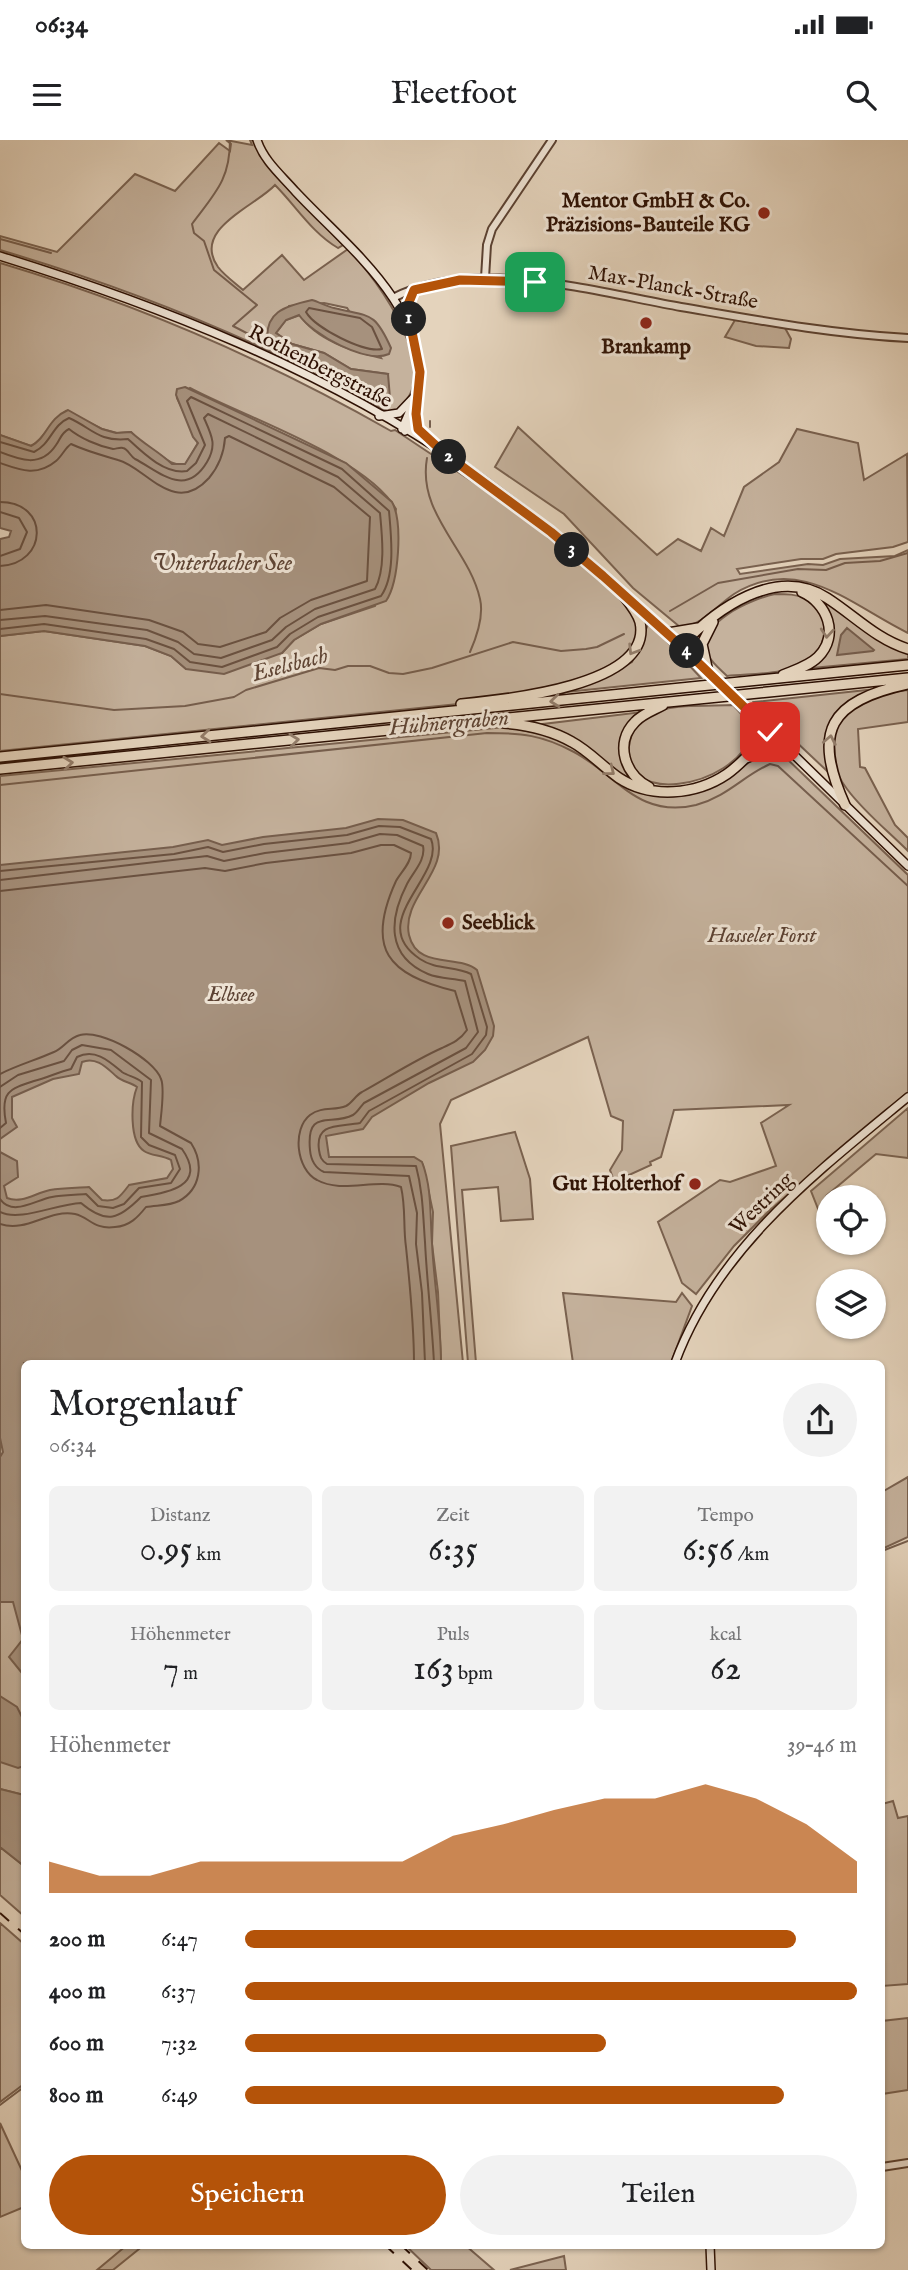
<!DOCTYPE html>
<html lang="de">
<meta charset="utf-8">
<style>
body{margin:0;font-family:"IM FELL English",serif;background:#f2f2f2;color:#202124;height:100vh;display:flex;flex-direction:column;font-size:26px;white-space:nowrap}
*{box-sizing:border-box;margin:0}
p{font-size:23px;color:#757577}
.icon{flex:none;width:38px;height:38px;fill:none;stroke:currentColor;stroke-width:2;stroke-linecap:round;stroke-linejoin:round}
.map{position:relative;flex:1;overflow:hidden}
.details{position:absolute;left:21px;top:1220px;width:864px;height:889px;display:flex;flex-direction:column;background:#fff;border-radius:10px;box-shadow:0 2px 5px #0004}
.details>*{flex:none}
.fabs{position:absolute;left:816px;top:1045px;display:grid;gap:14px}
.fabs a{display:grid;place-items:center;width:70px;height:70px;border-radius:50%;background:#fff;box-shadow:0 2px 5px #0004;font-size:35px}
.pin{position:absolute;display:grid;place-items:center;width:60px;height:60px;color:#fff;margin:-30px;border-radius:14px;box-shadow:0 4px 10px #0006}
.km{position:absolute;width:35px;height:35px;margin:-18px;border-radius:50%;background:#222;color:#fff;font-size:19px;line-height:35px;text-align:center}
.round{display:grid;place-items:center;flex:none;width:74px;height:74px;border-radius:37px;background:#f2f2f2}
.headline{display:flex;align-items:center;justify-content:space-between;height:119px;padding:0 28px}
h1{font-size:38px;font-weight:600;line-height:52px}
.figures{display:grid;grid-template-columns:repeat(3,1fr);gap:10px;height:119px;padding:7px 28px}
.figures div{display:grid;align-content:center;border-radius:10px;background:#f2f2f2;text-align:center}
.figures b{font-size:35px;font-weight:600}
.figures small{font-size:19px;font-weight:400}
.figures p{font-size:19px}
.chart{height:196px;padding:14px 28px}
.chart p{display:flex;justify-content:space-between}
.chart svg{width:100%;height:126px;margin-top:7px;fill:#b45309;opacity:.7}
.primary-button{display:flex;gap:14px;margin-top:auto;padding:14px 28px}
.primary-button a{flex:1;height:80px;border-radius:42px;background:#b45309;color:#fff;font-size:28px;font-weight:600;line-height:80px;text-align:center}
.primary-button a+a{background:#f2f2f2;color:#202124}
ul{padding:0 28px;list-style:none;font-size:23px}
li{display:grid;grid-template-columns:112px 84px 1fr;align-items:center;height:52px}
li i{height:18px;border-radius:9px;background:#b45309}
.status{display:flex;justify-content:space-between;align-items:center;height:49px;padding:0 35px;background:#fff;direction:ltr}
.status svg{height:19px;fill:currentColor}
header{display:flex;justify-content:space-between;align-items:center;height:91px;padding:0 28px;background:#fff;font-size:32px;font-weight:600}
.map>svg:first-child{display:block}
.green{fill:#c5b29d;stroke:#7a6250;stroke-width:2;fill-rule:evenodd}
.water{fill:#a6917d;stroke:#765e4d;stroke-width:2}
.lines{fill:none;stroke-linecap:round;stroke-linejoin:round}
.shore{stroke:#6a5140;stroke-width:2}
.stream{stroke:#765e4d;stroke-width:2}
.tertiary-casing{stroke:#5c4232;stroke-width:10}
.secondary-casing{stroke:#2e1104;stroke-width:10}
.motorway-casing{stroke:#2e1104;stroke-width:12}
.tertiary{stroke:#ede2d3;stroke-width:6}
.secondary{stroke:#ede2d3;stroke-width:7}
.motorway{stroke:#e4d3bc;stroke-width:9}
.rail{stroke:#2e1104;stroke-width:2;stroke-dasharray:12 12;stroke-linecap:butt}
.secondary-bridge-casing{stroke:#2e1104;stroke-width:10;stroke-linecap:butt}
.secondary-bridge{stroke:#ede2d3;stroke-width:7}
.oneway{stroke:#927c69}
.route-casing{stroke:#fff;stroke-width:14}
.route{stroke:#b45309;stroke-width:9}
.poi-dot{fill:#8f2418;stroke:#ede2d3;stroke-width:2.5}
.labels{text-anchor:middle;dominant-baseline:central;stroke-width:6;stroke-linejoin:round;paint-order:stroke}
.poi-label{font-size:21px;font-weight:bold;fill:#2e1104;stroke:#ede2d3;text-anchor:end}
.street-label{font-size:21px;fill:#2e1104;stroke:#ede2d3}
.park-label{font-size:21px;font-style:italic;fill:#5b4132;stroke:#ede2d3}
.water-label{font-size:23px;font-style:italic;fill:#5e4434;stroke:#ede2d3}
</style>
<div class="status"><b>06:34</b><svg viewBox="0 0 49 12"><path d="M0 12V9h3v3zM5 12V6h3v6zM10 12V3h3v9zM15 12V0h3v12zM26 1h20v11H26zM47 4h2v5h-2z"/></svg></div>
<header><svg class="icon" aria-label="menu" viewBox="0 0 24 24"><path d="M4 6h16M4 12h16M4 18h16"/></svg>Fleetfoot<svg class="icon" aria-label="search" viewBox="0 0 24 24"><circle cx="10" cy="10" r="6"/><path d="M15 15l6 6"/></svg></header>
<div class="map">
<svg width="908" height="2130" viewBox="0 0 908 2130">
<rect width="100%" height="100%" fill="#e4d3bc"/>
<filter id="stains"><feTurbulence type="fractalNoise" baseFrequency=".00286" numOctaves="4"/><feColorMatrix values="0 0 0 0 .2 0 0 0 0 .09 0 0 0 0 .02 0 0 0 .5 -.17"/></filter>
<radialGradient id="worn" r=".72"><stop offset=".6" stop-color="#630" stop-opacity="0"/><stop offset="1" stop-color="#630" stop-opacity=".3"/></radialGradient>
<!-- green -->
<path class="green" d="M 226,0 L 252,5 L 250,0 L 254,0 L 276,34 L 343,105 L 338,108 C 312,93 296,66 275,45 C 256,66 191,89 218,127 C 224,135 235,143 243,150 L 282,115 L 304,140 L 348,109 C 378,140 450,238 393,272 L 387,271 C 346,253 308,229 267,210 C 181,170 91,137 0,110 L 0,96 L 57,112 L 135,34 L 175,51 L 219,3 L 230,11 L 231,4 ZM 324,163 L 347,168 L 381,218 C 352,211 316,200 300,175 L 286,180 L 276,193 L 292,204 L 324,213 L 351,229 L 388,234 L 378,256 L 321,225 L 268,203 L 289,166 Z
M 0,123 C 137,164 267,220 391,291 L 395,290 L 509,366 L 610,447 L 633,472 L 638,486 L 634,506 L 611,527 L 569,543 L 468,563 L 0,611 L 0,496 L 44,491 L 145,506 L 171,516 L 186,529 L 282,513 L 294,500 L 321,484 L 375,466 L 396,369 C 366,317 244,277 190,248 L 177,258 L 198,303 L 186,324 C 167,328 158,308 142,305 L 131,292 L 117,293 L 102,289 L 66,271 C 50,280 46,298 31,306 L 0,295 Z
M 735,180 L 785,188 L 791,199 L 789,208 L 756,206 L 725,197 Z
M 518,287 L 657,415 L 678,399 L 701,411 L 711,388 L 724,396 L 744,347 L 779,322 L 797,289 L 858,303 L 864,340 L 907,314 L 908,402 L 893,407 L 836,414 L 823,419 L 801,419 L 737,429 L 740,434 L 808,424 L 823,425 L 840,419 L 895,416 L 908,410 L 908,493 C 852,466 800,413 734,454 C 716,466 702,486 680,487 L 633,448 L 564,374 L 495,327 Z
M 775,454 C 786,454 797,454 807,459 C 829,470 830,503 811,518 C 790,536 753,533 727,536 C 721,530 712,523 708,515 C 694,483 752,459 775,454 Z
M 816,454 L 908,512 L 908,519 L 812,528 L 831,489 Z
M 649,482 L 701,538 L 547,554 L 593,542 L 632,522 Z
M 876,549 C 837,558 823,594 827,631 L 754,562 Z
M 908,550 L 908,582 L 858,589 L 860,627 L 865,628 L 895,685 L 908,698 L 908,711 C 888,691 864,672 847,649 C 829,626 824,587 852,567 C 867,555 890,552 908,550 Z
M 733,565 L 745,578 L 751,595 C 736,648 614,670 630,601 C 633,586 644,577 658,571 C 679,564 710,566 733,565 Z
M 642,572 L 635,579 L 623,615 L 646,648 L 535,585 Z
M 505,587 L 554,596 L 652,655 C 705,662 722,639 763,613 L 783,615 L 908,735 L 908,952 L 770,1070 L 734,1106 L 696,1154 L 682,1143 L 658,1082 L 720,1040 L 730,1042 L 776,1026 L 761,983 L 789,965 L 674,970 L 661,1017 L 650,1022 L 651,1025 L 618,1040 L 620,1045 L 616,1046 L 610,1030 L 622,1010 L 623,981 L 611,976 L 588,897 L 451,960 L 440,984 L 463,1223 L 441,1223 L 438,1152 L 432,1104 L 433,1072 L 423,1025 L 0,1200 L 0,636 Z
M 908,968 L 908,1018 L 876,1014 L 826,1056 L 824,1084 L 811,1051 Z
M 515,992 L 530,1039 L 533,1079 L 501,1081 L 498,1047 L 462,1050 L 476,1223 L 468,1223 L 451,1006 Z
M 563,1153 L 676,1162 L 682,1153 L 692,1166 L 671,1223 L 573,1223 Z
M 0,1266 L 24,1307 L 24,1655 L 0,1649 Z
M 908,1337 L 908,1397 L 882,1409 L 882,1352 Z
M 893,1661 L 898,1678 L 908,1676 L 908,1844 L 882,1846 L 882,1664 Z
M 0,1707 L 24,1726 L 24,1776 L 0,1755 Z
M 0,1783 L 24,1804 L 24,1944 L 0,1962 Z
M 908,1878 L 908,1950 L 882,1954 L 882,1881 Z
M 0,1983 L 24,2035 L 24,2067 L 0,2077 Z
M 127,2105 L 144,2105 L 113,2130 L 97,2130 Z
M 405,2105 L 465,2105 L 494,2130 L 431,2130 Z
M 564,2116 L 566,2130 L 510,2130 Z"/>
<!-- water -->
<path class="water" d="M 312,160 C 319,162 326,166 334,168 C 369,177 374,170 391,208 L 389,214 C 366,224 312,194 299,175 L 286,180 L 276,193 L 292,204 L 324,213 L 351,229 L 388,234 L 390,258 L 348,241 L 321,225 L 268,204 C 263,172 285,166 312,160 Z
M 185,247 L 346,323 L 392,362 C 403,382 399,442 386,461 L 321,484 L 294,500 L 282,513 L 224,534 L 186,529 L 171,516 L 145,506 L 44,491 L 0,496 L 0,399 L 9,397 L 11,391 L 0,388 L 0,295 L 31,306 C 48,297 47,279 68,270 L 102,289 L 116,293 L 131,292 C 145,305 158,311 172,324 L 185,324 L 198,303 L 193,297 L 176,255 L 177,249 Z
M 847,488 L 874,510 L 873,511 L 837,515 L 841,495 Z
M 378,679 L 403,680 L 436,693 C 452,731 401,757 409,795 C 417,830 459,814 477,830 L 494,886 L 493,896 L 485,910 L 473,922 L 429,943 L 372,977 L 363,989 L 326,996 L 329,1017 L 414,1017 L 422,1022 C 432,1048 430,1075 432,1103 C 434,1143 441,1183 441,1223 L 24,1223 L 24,1542 L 22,1533 L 9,1517 L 23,1499 L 13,1462 L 0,1462 L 0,1317 L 3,1312 L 0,1298 L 0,1012 L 17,1021 L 18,1037 L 4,1046 L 7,1058 C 22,1064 35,1053 50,1050 C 63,1048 76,1048 89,1047 L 102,1060 C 117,1062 120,1057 129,1045 L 167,1038 L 173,1029 L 171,1020 C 162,1015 151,1016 144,1011 C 129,1001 131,962 137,947 C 131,942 122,942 116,936 C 107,928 96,916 82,922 L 79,934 L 53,939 L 12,957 L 12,978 L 17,987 L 0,999 L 0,725 L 173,707 L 208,700 L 222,705 L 263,697 L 346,688 Z
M 0,1556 L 17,1567 L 24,1581 L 24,1626 L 18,1628 L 0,1622 Z
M 0,1649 L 24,1655 L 24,1726 L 0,1707 Z"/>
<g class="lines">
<!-- shore -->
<path class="shore" d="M 309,168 L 360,178 L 372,187 L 382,209 C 364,213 315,188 306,172 Z
M 0,302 L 34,312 C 51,304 52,285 69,278 C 92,288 98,302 128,299 C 142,312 165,335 187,331 L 196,323 L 205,305 L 187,261 L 191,257 L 342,329 L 389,371 C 391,395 396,435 381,456 L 318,477 L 290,494 L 277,507 L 222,527 L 190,522 L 174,509 L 146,499 L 44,484 L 0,489
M 0,312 C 20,320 41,328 56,305 C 61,298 61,293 69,289 C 80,298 98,306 113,309 C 116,309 120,307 123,308 C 128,309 130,316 135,319 C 159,331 185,359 207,322 C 217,305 212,296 204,278 L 208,274 L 338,337 L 380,373 C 382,395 386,429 375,449 L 315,469 L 286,487 L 272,500 L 221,518 L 194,514 L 178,502 L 147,490 L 45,476 L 0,480
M 0,323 C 20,330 37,337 56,321 C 62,316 65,308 71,304 C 86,311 101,315 118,320 C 146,327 174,377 209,338 C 219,326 224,313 225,298 L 229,296 L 334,347 L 370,377 L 367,441 L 311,460 L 280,478 L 266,492 L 220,507 L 198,504 L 183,492 L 149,480 L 46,465 L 0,470
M 0,362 C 50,362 48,424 0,426
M 0,372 L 19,378 L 27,392 L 20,409 L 0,416
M 0,731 L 174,714 L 208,707 L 223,712 L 264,704 L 347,695 L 379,686 L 400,687 L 431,699 C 446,736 364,782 420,819 C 436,830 455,826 471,834 L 487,887 L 486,895 L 472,914 L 369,971 L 360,983 C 339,987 315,982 319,1010 C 320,1017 321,1020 327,1024 L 416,1026 C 423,1052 423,1076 425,1102 C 427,1143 432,1183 434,1223
M 0,740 L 207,716 L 224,721 L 265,713 L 349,703 L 380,694 L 397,695 L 423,706 C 426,720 413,732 407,744 C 389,779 386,816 428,834 C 440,839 453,838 465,841 L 478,892 L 466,908 L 364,963 C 361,966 357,973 353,975 C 331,987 306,967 310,1010 C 311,1021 315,1028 324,1032 L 409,1036 L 417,1073 L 416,1104 L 422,1153 L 425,1223
M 0,751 L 205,728 L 225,731 L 266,723 L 351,713 L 381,705 L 394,705 L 411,713 C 411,723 401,732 396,741 C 365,809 388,835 455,851 L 467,890 C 460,900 453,903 442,908 C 415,920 389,937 362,952 C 356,955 352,963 346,966 C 334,971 322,966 310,975 C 292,989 296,1029 317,1040 C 342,1054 376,1038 401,1047 C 406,1068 403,1087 406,1107 C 410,1146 414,1184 414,1223
M 0,934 C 18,925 36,920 54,912 C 64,908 68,898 80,895 C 101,889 154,919 161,939 C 165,948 161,975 160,986 L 191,1003 C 204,1023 201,1049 179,1061 C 169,1066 157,1065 146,1067 C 138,1077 130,1086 115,1087 C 94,1090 89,1077 75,1074 C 48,1069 27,1093 0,1084
M 0,947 L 18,935 L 64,921 L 72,910 L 82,905 L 111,910 L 151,940 L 149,993 L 182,1009 C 208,1046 167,1053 141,1057 C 119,1079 107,1085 81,1063 C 56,1064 20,1082 0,1072
M 0,988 L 6,983 C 0,952 9,949 34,941 C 47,938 58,932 71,929 L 77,917 C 95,908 109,921 122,932 C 128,936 136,937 142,942 L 141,997 L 149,1005 L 175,1015 L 180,1029 L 171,1043 L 139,1048 L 124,1064 L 113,1068 L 98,1066 L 86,1054 C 75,1055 63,1055 52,1057 C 35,1060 13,1077 0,1059"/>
<!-- stream -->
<path class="stream" d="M 230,0 C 230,40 215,53 192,84 L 194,93 L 204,101 L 214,130 L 257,165 L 233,186 L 268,204
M 0,99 L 51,113
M 430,281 L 430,287
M 427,318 C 417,374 469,409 480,459 C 484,476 477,496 470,512
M 670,471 L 718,443 L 798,429 L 826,430 L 845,423 L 880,421 L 908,413
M 0,554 L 114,570 L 185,566 L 234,557 L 246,550 L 319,528 L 335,530 L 348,526 L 370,526 L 389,533 L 403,534 L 432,528 L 513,502 L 561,511 L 586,509 L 597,507 L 624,494
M 0,645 L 487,593 C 522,593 542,595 574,612 C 616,634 638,679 696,665 C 728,656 743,636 770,624 L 778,626 L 908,746
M 882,1411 L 908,1401
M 0,1965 L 24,1947"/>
<!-- tertiary casing -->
<g class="tertiary-casing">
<path id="tertiary" d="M 485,138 L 487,105 L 492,89 L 552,0
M 393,158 C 474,116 596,152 681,167 C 757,180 831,194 908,198
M 882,2027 L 908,2023"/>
</g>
<!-- secondary casing -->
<g class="secondary-casing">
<path id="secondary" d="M 257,0 C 264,21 281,35 295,51 C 347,107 429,166 418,252 C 416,267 418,281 405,291
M 0,116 C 161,166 321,229 461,324 C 549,385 631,457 708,531
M 410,183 L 407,165 L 414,150
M 379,276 L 399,273 L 418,253
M 416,278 L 418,289 L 434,305
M 402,289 L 414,261
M 748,570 L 908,726
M 675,1223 C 717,1108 816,1033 908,957
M 710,2105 L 711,2130"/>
</g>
<!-- motorway casing -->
<g class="motorway-casing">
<path id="motorway" d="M 668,493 L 698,488
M 681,506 C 716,469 776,425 827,458 C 855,476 876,499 908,509
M 708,532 L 702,504 L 713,482
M 783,535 C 795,530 809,526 818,517 C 840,495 827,463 802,452
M 461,564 C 503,560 654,546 640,482 C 637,471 627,460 620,451
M 747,570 L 754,587 L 754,608
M 504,583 C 528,585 551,590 572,602 C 589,611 603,627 619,638 C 651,659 696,655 727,634 C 743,623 756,606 770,592
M 0,617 L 908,525
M 746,618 L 767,610 L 790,611
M 0,629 L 908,538
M 649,647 C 625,635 614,603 635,582 C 642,574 654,570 663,565
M 845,665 C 812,591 829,561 908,544"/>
</g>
<!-- tertiary -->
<use href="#tertiary" class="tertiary"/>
<!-- secondary -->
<use href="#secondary" class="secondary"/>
<!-- motorway -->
<use href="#motorway" class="motorway"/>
<!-- rail -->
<path class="rail" d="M 0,1773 L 24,1794
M 385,2105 L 412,2130
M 401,2105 L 428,2130"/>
<!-- secondary-bridge casing -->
<g class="secondary-bridge-casing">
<path id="secondary-bridge" d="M 708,532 L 747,570"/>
</g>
<!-- secondary-bridge -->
<use href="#secondary-bridge" class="secondary-bridge"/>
</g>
<!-- one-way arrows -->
<defs><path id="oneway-chevron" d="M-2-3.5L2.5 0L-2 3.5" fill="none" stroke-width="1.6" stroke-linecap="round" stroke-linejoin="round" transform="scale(1.75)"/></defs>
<g class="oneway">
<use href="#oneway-chevron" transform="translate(827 493) rotate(95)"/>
<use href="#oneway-chevron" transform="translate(633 510) rotate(122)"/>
<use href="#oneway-chevron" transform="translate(555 561) rotate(174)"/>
<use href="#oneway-chevron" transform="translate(206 596) rotate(174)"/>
<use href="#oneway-chevron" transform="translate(294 600) rotate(-6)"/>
<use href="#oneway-chevron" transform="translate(830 600) rotate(-79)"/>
<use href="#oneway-chevron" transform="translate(68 623) rotate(-6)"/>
<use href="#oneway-chevron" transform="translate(610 631) rotate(38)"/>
</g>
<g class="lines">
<!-- route casing -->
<g class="route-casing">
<path id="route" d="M 535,142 L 460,140 L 414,150 L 407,167 L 420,232 L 416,274 L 418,289 L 444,313 L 551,392 L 603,436 L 681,506 L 770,592"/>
</g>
<!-- route -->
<use href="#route" class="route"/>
</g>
<!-- markers -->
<g class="poi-dot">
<circle cx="764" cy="73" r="7"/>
<circle cx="646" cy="183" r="7"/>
<circle cx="448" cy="783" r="7"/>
<circle cx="695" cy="1044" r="7"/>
</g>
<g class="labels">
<!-- poi labels -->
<g class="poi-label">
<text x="750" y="61">Mentor GmbH &amp; Co.<tspan x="750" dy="24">Präzisions-Bauteile KG</tspan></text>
<text x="646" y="207" text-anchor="middle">Brankamp</text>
<text x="462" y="783" text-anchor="start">Seeblick</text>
<text x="681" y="1044">Gut Holterhof</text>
</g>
<!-- street labels -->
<g class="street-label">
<text transform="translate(673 148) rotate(10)">Max-Planck-Straße</text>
<text transform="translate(320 227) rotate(27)">Rothenbergstraße</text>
<text transform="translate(762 1064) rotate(-44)">Westring</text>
</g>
<!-- park labels -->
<g class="park-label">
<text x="762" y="796">Hasseler Forst</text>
<text x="231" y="855">Elbsee</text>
</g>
<!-- water labels -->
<g class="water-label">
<text x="222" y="423">Unterbacher See</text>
<text transform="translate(290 525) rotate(-15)">Eselsbach</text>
<text transform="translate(449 583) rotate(-5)">Hühnergraben</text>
</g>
</g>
<rect width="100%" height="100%" filter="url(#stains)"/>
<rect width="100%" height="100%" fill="url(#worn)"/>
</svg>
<div class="fabs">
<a><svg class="icon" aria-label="locate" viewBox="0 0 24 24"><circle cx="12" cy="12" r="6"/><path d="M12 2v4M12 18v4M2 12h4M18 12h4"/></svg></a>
<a><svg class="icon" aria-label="layers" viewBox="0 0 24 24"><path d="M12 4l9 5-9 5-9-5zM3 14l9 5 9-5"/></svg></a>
</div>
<div class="pin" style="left:535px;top:142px;background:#1e9e55"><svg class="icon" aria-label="arrive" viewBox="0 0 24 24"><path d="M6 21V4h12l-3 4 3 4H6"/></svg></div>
<div class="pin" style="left:770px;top:592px;background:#d93025"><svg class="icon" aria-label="check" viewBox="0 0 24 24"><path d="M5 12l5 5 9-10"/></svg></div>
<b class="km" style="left:409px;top:179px">1</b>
<b class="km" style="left:449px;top:317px">2</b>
<b class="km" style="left:572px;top:410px">3</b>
<b class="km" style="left:687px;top:511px">4</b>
<section class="details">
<div class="headline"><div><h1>Morgenlauf</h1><p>06:34</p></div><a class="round"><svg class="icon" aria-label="share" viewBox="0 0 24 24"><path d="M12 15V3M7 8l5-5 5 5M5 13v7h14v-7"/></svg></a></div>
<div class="figures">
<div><p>Distanz</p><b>0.95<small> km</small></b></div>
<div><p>Zeit</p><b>6:35</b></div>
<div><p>Tempo</p><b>6:56<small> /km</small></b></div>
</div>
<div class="figures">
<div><p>Höhenmeter</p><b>7<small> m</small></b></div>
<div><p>Puls</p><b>163<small> bpm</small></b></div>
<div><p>kcal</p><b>62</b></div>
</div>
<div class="chart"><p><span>Höhenmeter</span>39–46 m</p>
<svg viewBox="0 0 160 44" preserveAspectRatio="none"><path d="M0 44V33L10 38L20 38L30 33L40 33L50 33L60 33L70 33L80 24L90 20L100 15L110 11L120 11L130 6L140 11L150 20L160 33V44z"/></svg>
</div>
<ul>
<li><b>200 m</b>6:47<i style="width:90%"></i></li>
<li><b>400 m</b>6:37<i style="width:100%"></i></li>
<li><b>600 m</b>7:32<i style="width:59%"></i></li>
<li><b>800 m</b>6:49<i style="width:88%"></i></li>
</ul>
<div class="primary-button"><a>Speichern</a><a>Teilen</a></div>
</section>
</div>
